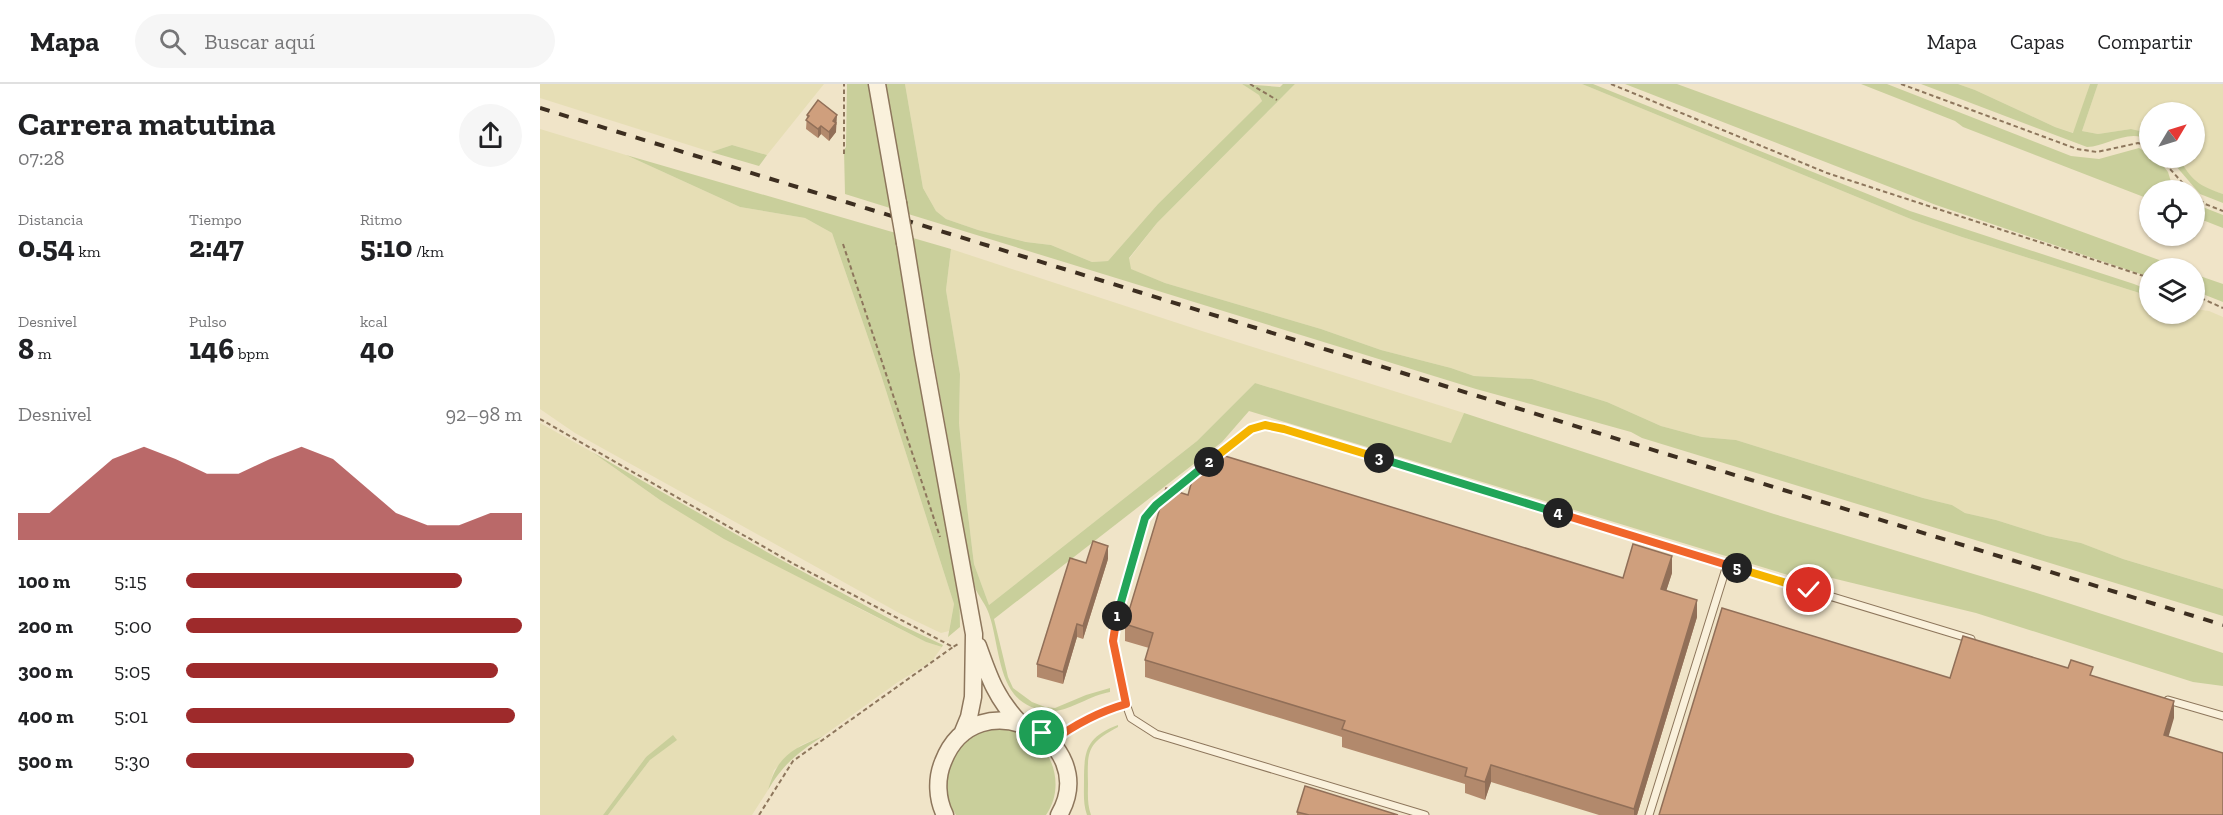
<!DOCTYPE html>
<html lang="es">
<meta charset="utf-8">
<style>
body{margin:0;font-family:"Zilla Slab",serif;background:#f6f6f6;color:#202124;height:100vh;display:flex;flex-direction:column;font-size:22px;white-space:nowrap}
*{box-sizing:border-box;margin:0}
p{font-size:20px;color:#757577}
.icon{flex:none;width:33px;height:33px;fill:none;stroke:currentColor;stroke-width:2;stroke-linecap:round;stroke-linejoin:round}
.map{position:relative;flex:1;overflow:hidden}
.details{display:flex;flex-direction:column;background:#fff;width:540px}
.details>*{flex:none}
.needle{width:39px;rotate:52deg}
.fabs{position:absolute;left:1599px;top:18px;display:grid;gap:12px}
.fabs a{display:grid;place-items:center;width:66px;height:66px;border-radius:50%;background:#fff;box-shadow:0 2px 4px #0004;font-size:30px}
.pin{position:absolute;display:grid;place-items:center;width:51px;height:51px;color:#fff;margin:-26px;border:3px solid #fff;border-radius:50%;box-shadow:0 2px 6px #0007}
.km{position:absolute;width:30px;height:30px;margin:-15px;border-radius:50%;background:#222;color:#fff;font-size:16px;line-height:30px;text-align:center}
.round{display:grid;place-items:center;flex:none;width:63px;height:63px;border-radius:32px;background:#f6f6f6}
.head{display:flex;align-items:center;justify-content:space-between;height:102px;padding:0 18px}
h1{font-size:33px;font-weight:700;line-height:45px}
.stats{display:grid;grid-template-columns:repeat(3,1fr);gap:9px;height:102px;padding:6px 18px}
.stats div{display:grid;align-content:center}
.stats b{font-size:30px;font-weight:700}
.stats small{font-size:16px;font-weight:400}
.stats p{font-size:16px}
.chart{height:168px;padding:12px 18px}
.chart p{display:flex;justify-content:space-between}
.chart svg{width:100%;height:108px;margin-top:6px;fill:#9e2a2b;opacity:.7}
ul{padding:0 18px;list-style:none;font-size:20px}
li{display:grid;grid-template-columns:96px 72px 1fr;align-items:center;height:45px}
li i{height:15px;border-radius:8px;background:#9e2a2b}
header{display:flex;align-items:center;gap:36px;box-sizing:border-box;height:84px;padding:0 30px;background:#fff;border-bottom:2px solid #e0e0e0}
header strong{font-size:28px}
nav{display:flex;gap:33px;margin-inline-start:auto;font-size:21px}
.search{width:420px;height:54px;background:#f6f6f6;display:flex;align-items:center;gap:15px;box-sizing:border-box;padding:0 21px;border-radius:33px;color:#757577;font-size:22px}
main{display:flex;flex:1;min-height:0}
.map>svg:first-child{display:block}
.farmland{fill:#e6deb5}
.green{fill:#c9cf9b}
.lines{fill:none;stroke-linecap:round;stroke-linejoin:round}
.service-casing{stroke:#8d765c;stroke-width:9}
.tertiary-casing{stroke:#8d765c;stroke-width:19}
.path{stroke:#8d765c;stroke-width:2;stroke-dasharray:4.5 3;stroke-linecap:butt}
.service{stroke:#faf1dc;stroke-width:7}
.tertiary{stroke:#faf1dc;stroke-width:16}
.rail{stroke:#3d2e20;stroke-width:4;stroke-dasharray:10 10;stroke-linecap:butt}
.tertiary-bridge-casing{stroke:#8d765c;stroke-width:19;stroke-linecap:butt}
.tertiary-bridge{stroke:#faf1dc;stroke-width:16}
.wall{fill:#b2896c}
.shaded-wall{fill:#916f58}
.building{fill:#cf9f7d;stroke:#916f58;stroke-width:1.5}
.split-1-casing{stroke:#fff;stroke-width:12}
.split-2-casing{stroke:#fff;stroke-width:12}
.split-3-casing{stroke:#fff;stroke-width:12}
.split-4-casing{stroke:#fff;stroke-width:12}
.split-5-casing{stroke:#fff;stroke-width:12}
.split-6-casing{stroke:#fff;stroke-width:12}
.split-1{stroke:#f0652b;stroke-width:8}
.split-2{stroke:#22a559;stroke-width:8}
.split-3{stroke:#f5b400;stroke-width:8}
.split-4{stroke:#22a559;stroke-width:8}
.split-5{stroke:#f0652b;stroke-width:8}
.split-6{stroke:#f5b400;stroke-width:8}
</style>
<header>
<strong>Mapa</strong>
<div class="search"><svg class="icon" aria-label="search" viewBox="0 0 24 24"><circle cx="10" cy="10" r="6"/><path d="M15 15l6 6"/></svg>Buscar aquí</div>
<nav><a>Mapa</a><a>Capas</a><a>Compartir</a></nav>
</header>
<main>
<section class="details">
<div class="head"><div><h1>Carrera matutina</h1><p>07:28</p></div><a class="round"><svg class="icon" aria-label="share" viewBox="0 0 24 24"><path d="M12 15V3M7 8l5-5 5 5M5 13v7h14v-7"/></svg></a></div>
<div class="stats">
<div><p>Distancia</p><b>0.54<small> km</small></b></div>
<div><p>Tiempo</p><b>2:47</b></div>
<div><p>Ritmo</p><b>5:10<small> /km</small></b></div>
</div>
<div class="stats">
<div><p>Desnivel</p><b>8<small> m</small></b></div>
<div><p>Pulso</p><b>146<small> bpm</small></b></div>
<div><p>kcal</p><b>40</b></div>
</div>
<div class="chart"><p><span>Desnivel</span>92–98 m</p>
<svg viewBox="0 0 160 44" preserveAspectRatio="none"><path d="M0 44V33L10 33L20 22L30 11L40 6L50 11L60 17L70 17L80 11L90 6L100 11L110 22L120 33L130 38L140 38L150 33L160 33V44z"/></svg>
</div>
<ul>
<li><b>100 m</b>5:15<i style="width:82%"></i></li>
<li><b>200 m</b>5:00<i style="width:100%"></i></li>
<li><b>300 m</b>5:05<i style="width:93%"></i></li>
<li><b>400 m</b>5:01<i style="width:98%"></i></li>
<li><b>500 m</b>5:30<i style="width:68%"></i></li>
</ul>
</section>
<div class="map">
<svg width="1683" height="731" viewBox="0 0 1683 731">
<rect width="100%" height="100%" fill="#f0e4c8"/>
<!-- farmland -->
<path class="farmland" d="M 0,0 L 284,0 L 227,71 L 192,61 L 171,68 L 0,14 Z
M 365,0 L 702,0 L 720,11 L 722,17 L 618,120 L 568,177 L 552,178 L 511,161 L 486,158 L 438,146 L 406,135 L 396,127 L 383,104 Z
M 755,0 L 1042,0 L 1373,136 L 1422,153 L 1609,212 L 1610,230 L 1654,230 L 1655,225 L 1669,227 L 1683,233 L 1683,505 L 1583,475 L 1541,459 L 1507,452 L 1456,436 L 1425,429 L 1412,421 L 1383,414 L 1196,356 L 1162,353 L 1121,342 L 1067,318 L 992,295 L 934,292 L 911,284 L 841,266 L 781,245 L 625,199 L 590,185 L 589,175 L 617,139 Z
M 1418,0 L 1550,0 L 1534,49 L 1515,43 L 1435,6 Z
M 1558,0 L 1683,0 L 1683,110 L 1661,103 L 1646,88 L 1639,74 L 1654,74 L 1654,28 L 1610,28 L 1609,49 L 1591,45 L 1558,50 L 1542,47 Z
M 0,45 L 86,71 L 200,123 L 265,134 L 292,149 L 341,291 L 414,520 L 409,547 L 401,549 L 361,530 L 35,349 L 0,325 Z
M 411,165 L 665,248 L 924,329 L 911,360 L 715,299 L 657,357 L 449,521 L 434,480 L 427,422 L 419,339 L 420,290 L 406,206 Z
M 0,339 L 52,368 L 120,416 L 318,524 L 386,558 L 402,563 L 392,577 L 358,598 L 283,652 L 261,661 L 234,686 L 228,706 L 212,731 L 68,731 L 110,676 L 136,656 L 106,673 L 63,731 L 0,731 Z"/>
<!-- green -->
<path class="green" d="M 307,0 L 329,0 L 350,124 L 305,110 L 304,66 L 306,63 Z
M 343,0 L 365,0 L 383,104 L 396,127 L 406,135 L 438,146 L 486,158 L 511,161 L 552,178 L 568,177 L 618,120 L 722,17 L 719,11 L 702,0 L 740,3 L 743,0 L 755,0 L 617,139 L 589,174 L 591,185 L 625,199 L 781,245 L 841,266 L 911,284 L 934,292 L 992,295 L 1067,318 L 1121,342 L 1162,353 L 1196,356 L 1383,414 L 1412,421 L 1425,429 L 1456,436 L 1507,452 L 1541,459 L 1583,475 L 1683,505 L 1683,532 L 1102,354 L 1091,348 L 936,305 L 365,129 Z
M 1042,0 L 1053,0 L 1370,127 L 1594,200 L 1609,206 L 1609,212 L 1422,153 L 1373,136 Z
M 1085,0 L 1137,0 L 1641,184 L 1610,184 L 1609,193 L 1396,121 Z
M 1321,0 L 1347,0 L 1531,72 L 1559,75 L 1599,64 L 1609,70 L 1610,74 L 1617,74 L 1628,88 L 1632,101 L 1638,106 L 1610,106 L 1609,115 L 1423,43 L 1415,37 Z
M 1381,0 L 1418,0 L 1435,6 L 1515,43 L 1533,49 L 1550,0 L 1558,0 L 1542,47 L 1558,50 L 1591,45 L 1609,49 L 1609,56 C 1588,44 1568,62 1547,63 Z
M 192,61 L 227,71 L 219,82 L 171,68 Z
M 86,71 L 411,165 L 406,206 L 420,290 L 419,339 L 427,422 L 434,480 L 449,521 L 657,357 L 715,299 L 911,359 L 924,329 L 1234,430 L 1487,506 L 1683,569 L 1683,602 L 1653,598 L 1436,529 L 1263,487 L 1248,491 L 709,327 L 682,358 L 454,535 L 468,593 L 473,604 L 492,618 L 505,623 L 515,624 L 546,611 L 570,604 L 570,608 C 551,611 531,626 514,627 C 456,627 462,568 449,530 C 446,521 440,514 436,506 C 432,494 431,481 428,469 L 373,159 L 419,495 L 420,543 L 408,553 L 414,520 L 341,291 L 292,149 L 265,134 L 200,123 Z
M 1629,74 L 1639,74 C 1651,96 1659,102 1683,110 L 1683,119 L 1660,110 Z
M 1655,120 L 1683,131 L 1683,144 L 1655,133 Z
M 1654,190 L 1683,200 L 1683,218 L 1655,207 Z
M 52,368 L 234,472 L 363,542 L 403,561 L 402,563 L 386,558 L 184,455 L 120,416 Z
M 578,641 L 578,643 C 548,659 547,666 548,699 C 548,710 547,720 551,731 L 547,731 C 543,720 544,709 544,697 C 544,667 546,653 578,641 Z
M 456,645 C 462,645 469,645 475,646 C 512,656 527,701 506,731 L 416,731 C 413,726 409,720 408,714 C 402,689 414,661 438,650 C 443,647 450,646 456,645 Z
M 133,651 L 137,656 L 110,676 L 68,731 L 63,731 L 106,673 Z
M 283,652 C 258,669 244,679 228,706 C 238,671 251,666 283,652 Z"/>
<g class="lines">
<!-- service casing -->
<g class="service-casing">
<path id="service" d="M 1187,481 L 1431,555
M 1628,616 L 1683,632
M 511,658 C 534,641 558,628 586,620
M 885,731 L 616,650 L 591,634 L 586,620 L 573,557 L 575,539 L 605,434 L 616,421 L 711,345 L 725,341 L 744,345 L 1187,481 L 1109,731"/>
</g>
<!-- tertiary casing -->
<g class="tertiary-casing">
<path id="tertiary" d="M 337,0 L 358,119
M 365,159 L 383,270 L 434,550 L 433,613 L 429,633 L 422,650
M 438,562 C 449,593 456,614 479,638
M 405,731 C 397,715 396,695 403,678 C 436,592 563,655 519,731"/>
</g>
<!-- path -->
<path class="path" d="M 710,0 L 737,16
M 1071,0 L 1287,89 L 1610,194
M 1361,0 L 1537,65 L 1557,68 L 1598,59 L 1610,63
M 304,70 L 304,0
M 1620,74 L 1649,106
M 1654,111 L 1665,120 L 1683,127
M 303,160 L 400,453
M 1654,211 L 1683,224
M 0,335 L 254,480 L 413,563 L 420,559
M 219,731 L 253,677 L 413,563"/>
<!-- service -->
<use href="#service" class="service"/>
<!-- tertiary -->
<use href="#tertiary" class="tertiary"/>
<!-- rail -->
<path class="rail" d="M 0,24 L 1683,541"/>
<!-- tertiary-bridge casing -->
<g class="tertiary-bridge-casing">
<path id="tertiary-bridge" d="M 358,119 L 365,159"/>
</g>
<!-- tertiary-bridge -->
<use href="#tertiary-bridge" class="tertiary-bridge"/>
</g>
<!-- wall -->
<path class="wall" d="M 267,31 L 297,40 L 296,41 L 296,48 L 289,57 L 281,50 L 278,54 L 266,45 Z
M 667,385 L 1083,494 L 1132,489 L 1126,507 L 1157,533 L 1097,731 L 1059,731 L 951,698 L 945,716 L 925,709 L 925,700 L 802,663 L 802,653 L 605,593 L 605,576 L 609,564 L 585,557 L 585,540 L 648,411 Z
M 568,475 L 543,555 L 537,553 L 523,600 L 497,593 L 497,580 Z
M 757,728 L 858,731 L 757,731 Z"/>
<!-- shaded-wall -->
<path class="shaded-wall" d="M 297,31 L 296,48 L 289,57 L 289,48 L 293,37 Z
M 281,42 L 281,50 L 278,54 L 278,45 Z
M 568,462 L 568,475 L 543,555 L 543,542 Z
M 1132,472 L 1132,489 L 1121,523 L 1121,505 Z
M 1157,516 L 1157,533 L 1097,731 L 1094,731 L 1094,725 Z
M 537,540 L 537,553 L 523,600 L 523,588 Z
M 1634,617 L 1634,634 L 1624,668 L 1624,651 Z
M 951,681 L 951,698 L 945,716 L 945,698 Z"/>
<!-- building -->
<path class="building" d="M 278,16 L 297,31 L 293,37 L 296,39 L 289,48 L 281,42 L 278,45 L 266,36 L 269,32 L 267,31 Z
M 672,368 L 1083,494 L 1093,460 L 1132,472 L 1121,505 L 1157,516 L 1094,725 L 951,681 L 945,698 L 925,692 L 927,684 L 802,645 L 805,637 L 605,576 L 613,549 L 585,540 L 626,404 L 648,411 L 656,382 L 667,385 Z
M 553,457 L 568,462 L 543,542 L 537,540 L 523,588 L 497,580 L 530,474 L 546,479 Z
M 1182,524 L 1410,594 L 1423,552 L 1528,584 L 1531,576 L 1553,583 L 1550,591 L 1634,617 L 1624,651 L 1683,669 L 1683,731 L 1119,731 Z
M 765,702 L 858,731 L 769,731 L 757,728 Z"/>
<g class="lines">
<!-- split-1 casing -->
<g class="split-1-casing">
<path id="split-1" d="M 502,649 L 511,658 C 534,641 558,628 586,620 L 573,557 L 577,532"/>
</g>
<!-- split-2 casing -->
<g class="split-2-casing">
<path id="split-2" d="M 577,532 L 605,434 L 616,421 L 669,378"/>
</g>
<!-- split-3 casing -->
<g class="split-3-casing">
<path id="split-3" d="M 669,378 L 711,345 L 725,341 L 744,345 L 839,374"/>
</g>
<!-- split-4 casing -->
<g class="split-4-casing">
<path id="split-4" d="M 839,374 L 1018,429"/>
</g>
<!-- split-5 casing -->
<g class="split-5-casing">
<path id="split-5" d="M 1018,429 L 1197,484"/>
</g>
<!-- split-6 casing -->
<g class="split-6-casing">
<path id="split-6" d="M 1197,484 L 1269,506"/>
</g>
<!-- split-1 -->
<use href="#split-1" class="split-1"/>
<!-- split-2 -->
<use href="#split-2" class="split-2"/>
<!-- split-3 -->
<use href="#split-3" class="split-3"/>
<!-- split-4 -->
<use href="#split-4" class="split-4"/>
<!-- split-5 -->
<use href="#split-5" class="split-5"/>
<!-- split-6 -->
<use href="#split-6" class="split-6"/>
</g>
</svg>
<div class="fabs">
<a><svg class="needle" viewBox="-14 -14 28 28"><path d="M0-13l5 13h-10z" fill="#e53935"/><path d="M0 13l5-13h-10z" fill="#757577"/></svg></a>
<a><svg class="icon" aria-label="locate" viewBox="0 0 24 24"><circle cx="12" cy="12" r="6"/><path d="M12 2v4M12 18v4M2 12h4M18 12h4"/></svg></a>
<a><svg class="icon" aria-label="layers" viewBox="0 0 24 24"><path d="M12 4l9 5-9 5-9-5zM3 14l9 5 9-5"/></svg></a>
</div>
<div class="pin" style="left:502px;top:649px;background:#1e9e55"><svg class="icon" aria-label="arrive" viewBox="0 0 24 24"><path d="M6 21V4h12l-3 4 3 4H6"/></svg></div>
<div class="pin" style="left:1269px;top:506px;background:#d93025"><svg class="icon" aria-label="check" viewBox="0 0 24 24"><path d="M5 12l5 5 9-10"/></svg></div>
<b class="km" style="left:577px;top:532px">1</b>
<b class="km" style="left:669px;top:378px">2</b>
<b class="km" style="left:839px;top:374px">3</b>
<b class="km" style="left:1018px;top:429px">4</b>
<b class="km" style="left:1197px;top:484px">5</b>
</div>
</main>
